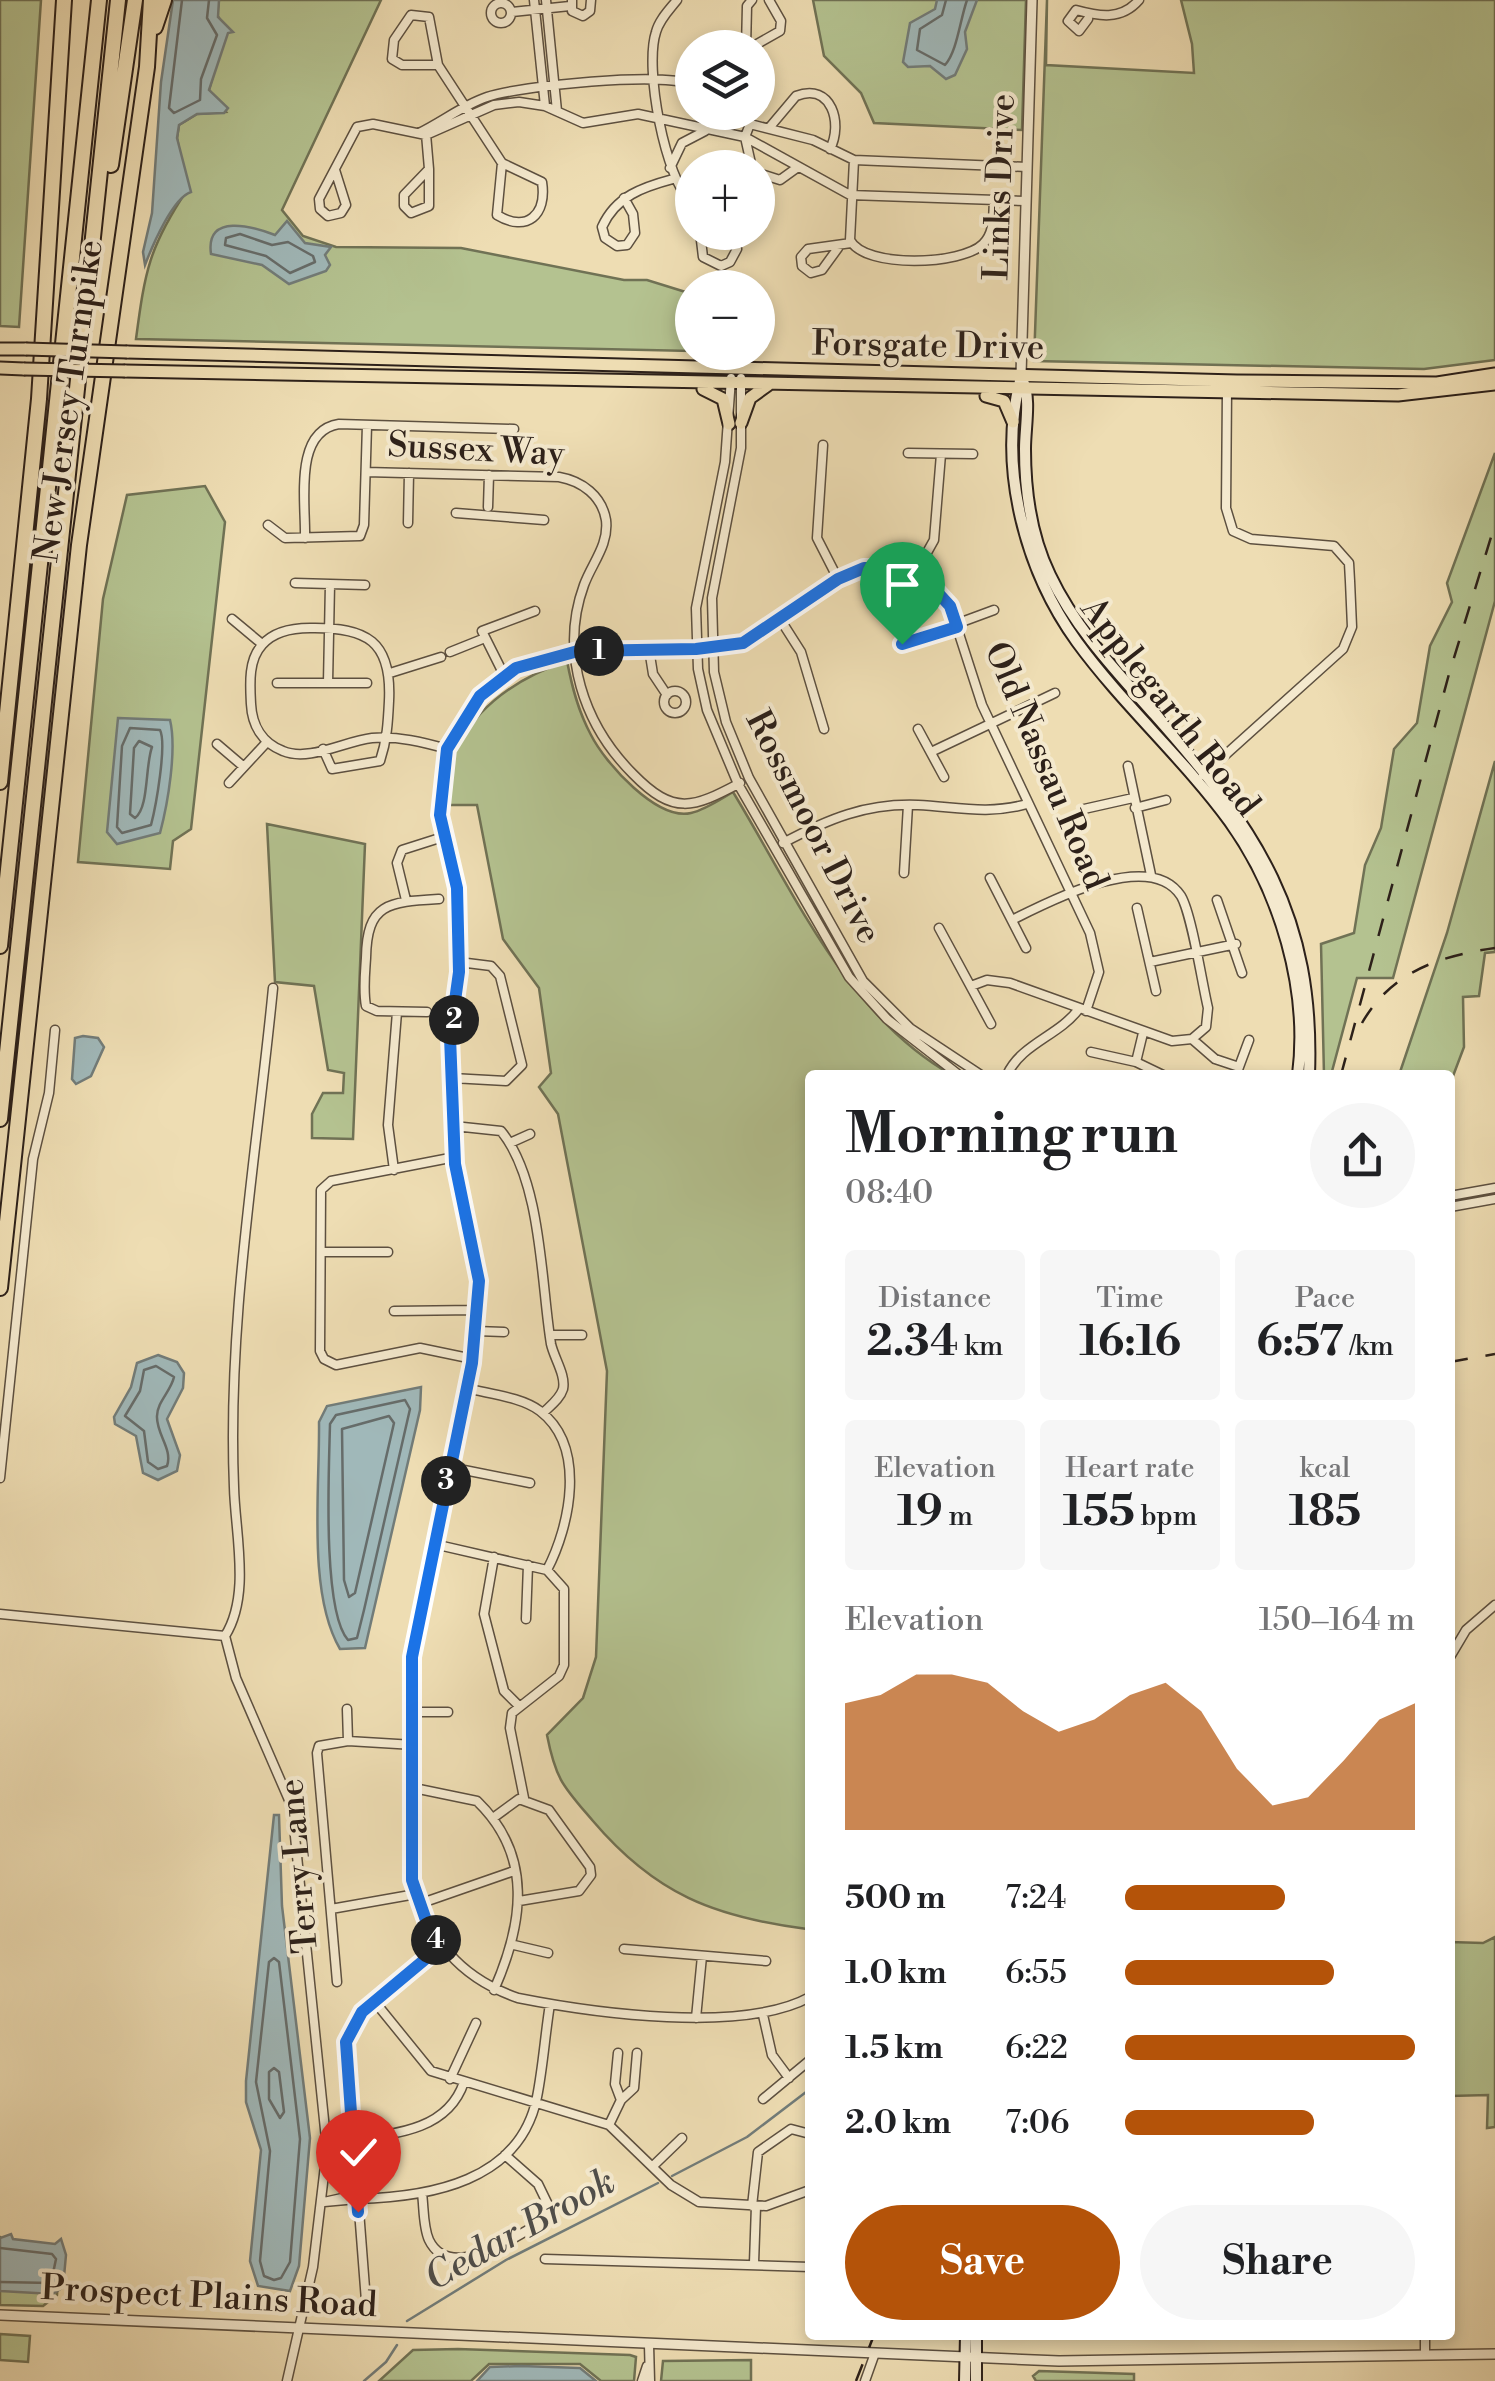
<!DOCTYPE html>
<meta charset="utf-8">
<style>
body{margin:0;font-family:"Libre Bodoni",serif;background:#f6f6f6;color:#202124;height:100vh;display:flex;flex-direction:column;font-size:38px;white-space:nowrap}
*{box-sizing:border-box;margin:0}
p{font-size:32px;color:#757577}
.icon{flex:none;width:55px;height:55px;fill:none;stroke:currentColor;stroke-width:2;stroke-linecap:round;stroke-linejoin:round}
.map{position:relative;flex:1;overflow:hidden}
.details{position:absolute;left:805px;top:1070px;width:650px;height:1270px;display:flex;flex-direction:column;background:#fff;border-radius:10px;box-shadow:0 5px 15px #0003}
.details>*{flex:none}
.buttons{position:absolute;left:675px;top:30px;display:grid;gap:20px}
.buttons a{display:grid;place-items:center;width:100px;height:100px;border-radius:50%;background:#fff;box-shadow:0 5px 15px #0003;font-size:50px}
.pin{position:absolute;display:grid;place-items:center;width:85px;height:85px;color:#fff;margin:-102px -42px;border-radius:50% 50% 50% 0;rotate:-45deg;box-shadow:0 0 10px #0007}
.pin .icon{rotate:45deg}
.km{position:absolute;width:50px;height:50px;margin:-25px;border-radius:50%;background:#222;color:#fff;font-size:28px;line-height:50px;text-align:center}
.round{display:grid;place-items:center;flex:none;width:105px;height:105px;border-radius:52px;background:#f6f6f6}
.headline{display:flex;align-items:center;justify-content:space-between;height:170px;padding:0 40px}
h1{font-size:55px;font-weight:700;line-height:75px}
.metrics{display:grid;grid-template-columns:repeat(3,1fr);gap:15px;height:170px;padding:10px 40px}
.metrics div{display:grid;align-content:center;border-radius:10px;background:#f6f6f6;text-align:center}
.metrics b{font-size:42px;font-weight:700}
.metrics small{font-size:28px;font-weight:400}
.metrics p{font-size:28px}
.chart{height:280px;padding:20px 40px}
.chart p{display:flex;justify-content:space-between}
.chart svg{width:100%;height:180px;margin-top:10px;fill:#b45309;opacity:.7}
.button{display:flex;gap:20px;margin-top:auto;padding:20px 40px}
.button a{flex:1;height:115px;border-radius:60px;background:#b45309;color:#fff;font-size:40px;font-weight:700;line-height:115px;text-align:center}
.button a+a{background:#f6f6f6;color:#202124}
ul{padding:0 40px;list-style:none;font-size:32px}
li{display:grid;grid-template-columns:160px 120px 1fr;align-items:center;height:75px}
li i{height:25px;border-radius:12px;background:#b45309}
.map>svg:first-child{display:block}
.green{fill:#b4c290;stroke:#707255;stroke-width:2.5}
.water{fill:#a0b8b9;stroke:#727c79;stroke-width:2.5}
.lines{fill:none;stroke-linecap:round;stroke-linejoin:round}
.shore{stroke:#666c6a;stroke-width:2.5}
.stream{stroke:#727c79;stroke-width:2.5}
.minor-casing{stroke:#5d5040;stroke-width:11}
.tertiary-casing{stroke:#5d5040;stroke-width:12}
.secondary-casing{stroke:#2d211a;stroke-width:14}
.primary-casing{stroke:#2d211a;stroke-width:15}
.motorway-casing{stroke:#2d211a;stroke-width:18}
.minor{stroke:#f4e9ce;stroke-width:8}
.tertiary{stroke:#f4e9ce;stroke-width:9}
.secondary{stroke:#f4e9ce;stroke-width:10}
.primary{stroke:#eeddb3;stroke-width:11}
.motorway{stroke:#eeddb3;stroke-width:14}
.rail{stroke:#2d211a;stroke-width:2.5;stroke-dasharray:18 18;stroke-linecap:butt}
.primary-bridge-casing{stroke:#2d211a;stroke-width:15;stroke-linecap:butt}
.primary-bridge{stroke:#eeddb3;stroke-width:11}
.route-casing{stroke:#fff;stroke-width:20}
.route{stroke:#1a73e8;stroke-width:12}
.labels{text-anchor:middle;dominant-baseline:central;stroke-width:8;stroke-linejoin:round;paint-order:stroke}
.street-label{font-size:35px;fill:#2d211a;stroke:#f4e9ce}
.water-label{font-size:38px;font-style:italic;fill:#504e4a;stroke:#f4e9ce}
</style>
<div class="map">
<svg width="1495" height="2381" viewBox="0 0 1495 2381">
<rect width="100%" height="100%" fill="#eeddb3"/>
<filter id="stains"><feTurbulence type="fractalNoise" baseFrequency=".002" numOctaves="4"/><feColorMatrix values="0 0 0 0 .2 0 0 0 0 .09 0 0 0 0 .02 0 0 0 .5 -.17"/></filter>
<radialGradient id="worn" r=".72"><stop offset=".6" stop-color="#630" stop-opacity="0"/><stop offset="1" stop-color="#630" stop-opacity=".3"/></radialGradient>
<!-- green -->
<path class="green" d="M 0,0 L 41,0 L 19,327 L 0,326 Z
M 219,0 L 381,0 L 282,210 L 303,236 L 336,247 L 461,248 L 624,280 L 647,280 L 692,294 L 692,351 L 136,339 C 145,271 149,247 187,190 L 177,138 L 179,125 L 197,114 L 226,112 L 209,90 L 226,29 L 217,15 Z
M 813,0 L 1026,0 L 1022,130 L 874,123 L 861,93 L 824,56 Z
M 1047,0 L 1046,65 L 1194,73 L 1192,44 L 1181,0 L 1495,0 L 1495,360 L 1424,369 L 1034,361 Z
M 1495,453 L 1495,601 L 1393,978 L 1357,978 L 1331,1075 L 1324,1075 L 1321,944 L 1354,933 L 1365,865 L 1381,828 L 1394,749 L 1417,723 L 1430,646 L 1452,602 L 1447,583 Z
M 205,486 L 225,522 L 191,829 L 173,841 L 170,869 L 78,862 L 103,599 L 127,495 Z
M 567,661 C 572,687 578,711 591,735 C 605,763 657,821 691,813 C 705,810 721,799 733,792 C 794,892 847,1016 952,1075 L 810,1075 L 807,1929 C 714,1917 655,1894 593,1821 C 564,1787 556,1781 547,1735 L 583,1698 L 596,1657 L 607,1371 L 558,1114 L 539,1087 L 551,1073 L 539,988 L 503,939 L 477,805 L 442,805 C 444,731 501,683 567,661 Z
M 1495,761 L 1495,952 L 1485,953 L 1479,996 L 1463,997 L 1464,1047 L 1450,1084 L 1450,1075 L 1399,1075 L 1447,933 Z
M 267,824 L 365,844 L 353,1139 L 312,1138 L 312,1114 L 323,1093 L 343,1093 L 344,1073 L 328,1070 L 314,986 L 275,982 Z
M 1495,1937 L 1495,2127 L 1487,2128 L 1488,2095 L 1450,2096 L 1450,1942 L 1483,1943 Z
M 0,2237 L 58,2280 L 57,2295 L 43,2306 L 0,2305 Z
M 0,2334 L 30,2336 L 28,2362 L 0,2360 Z
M 458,2349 L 630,2355 L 636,2357 L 634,2381 L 601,2381 L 580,2364 L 489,2364 L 471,2381 L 379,2381 L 413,2350 Z
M 751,2360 L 751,2381 L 661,2381 L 663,2361 Z
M 1039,2371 L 1134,2374 L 1134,2381 L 1036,2381 L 1033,2376 Z"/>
<!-- water -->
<path class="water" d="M 173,0 L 219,0 L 218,17 L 233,32 L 228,33 L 209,90 L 228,108 L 224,113 L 197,114 L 179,125 L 177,138 L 191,192 C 173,198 153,244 145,265 L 143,252 L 152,213 L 161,82 Z
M 937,0 L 977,0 L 965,32 L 967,49 L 955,75 L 946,79 L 930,66 L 908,67 L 903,62 L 910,23 L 935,9 Z
M 287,221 L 305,243 L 331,247 L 325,255 L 330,265 L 326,271 L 289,284 L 262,265 L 211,254 C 205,212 254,227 275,235 Z
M 118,718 L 170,720 C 177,749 168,803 160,833 L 117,844 L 107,832 Z
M 83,1036 L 98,1038 L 104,1047 L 91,1076 L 76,1084 L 72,1079 L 75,1038 Z
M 158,1355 L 177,1362 L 184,1373 L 183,1388 L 167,1419 L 180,1455 L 177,1471 L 158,1480 L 143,1473 L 136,1436 L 115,1424 L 114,1417 L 131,1387 L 137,1363 Z
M 421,1387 L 420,1410 L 365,1648 L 340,1649 C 307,1593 320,1487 319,1422 L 327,1406 Z
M 274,1815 L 279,1815 L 282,1906 L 310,2138 L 299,2266 L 290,2291 L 258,2286 L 250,2261 L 261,2150 L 246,2102 L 246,2081 Z
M 11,2234 L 13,2239 L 55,2244 L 61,2239 L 66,2255 L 63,2287 L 53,2294 L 0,2291 L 0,2238 Z
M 521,2366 L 580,2368 L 596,2381 L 477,2381 L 490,2367 Z"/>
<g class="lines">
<!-- shore -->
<path class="shore" d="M 182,0 L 169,108 L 174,113 L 200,100 L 201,79 L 217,35 L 207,18 L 209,0
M 946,0 L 942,15 L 920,29 L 917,50 L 945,65 C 957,52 960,20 967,0
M 240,234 L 272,245 L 288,242 L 313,256 L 315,262 L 290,273 L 266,256 L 225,245 L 226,238 Z
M 130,728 L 160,730 C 167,744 156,806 151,825 L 122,833 L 117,827 L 122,746 Z
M 139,741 L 152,747 C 145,766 149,808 135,818 L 130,814 L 134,748 Z
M 156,1366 L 174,1377 C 171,1391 157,1402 157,1416 C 156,1434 173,1449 167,1466 L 158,1469 L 148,1462 L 144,1431 L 125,1416 L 140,1391 L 144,1370 Z
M 405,1400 L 410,1409 L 364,1610 L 357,1638 L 348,1640 C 322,1611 329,1468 330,1424 L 336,1415 Z
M 389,1416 L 394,1423 L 355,1593 L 349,1597 L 344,1580 L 342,1429 Z
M 274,1958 L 279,1962 L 300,2139 L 290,2262 L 281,2278 L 274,2280 L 264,2276 L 260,2261 L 270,2151 L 256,2082 L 269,1962 Z
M 274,2068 L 279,2072 L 284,2112 L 280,2118 L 269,2099 L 269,2072 Z
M 0,2248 L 52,2254 L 56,2259 L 51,2283 L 0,2282"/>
<!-- stream -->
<path class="stream" d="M 672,2176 L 747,2137 L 810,2089
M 407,2321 L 506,2260 L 658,2183
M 364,2381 L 386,2362 L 397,2345"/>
<!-- minor casing -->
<g class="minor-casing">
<path id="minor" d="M 534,0 L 545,106
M 546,0 L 557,111
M 572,0 L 572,11 L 583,16 L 590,11 L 591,0
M 677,0 C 669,10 659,20 656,32 C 644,68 665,179 692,204
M491 13a10 10 0 1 1 20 0a10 10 0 1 1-20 0Z
M 512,12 L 570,6
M 1088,19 L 1079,31 L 1068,21 L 1076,10 C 1098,16 1121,21 1139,0
M 746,48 L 747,6 L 752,0
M 750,48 L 780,31 L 781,21 L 769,0
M 438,65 L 402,65 L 392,59 L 394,40 L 411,15 L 429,17 L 438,65 L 502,163 L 542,182 C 547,215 527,233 497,215 L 502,163
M 734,112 L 750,124 L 813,140 L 854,160 L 1027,167
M 750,124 L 745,137 L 752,168
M 769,128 L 796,96 C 832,82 843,124 830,149
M 419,133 C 442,122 463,105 487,97 C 519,86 665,71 692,85
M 426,134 L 429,169 L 404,195 L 404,206 L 411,213 L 429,206 L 429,169
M 854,160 L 850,240 C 865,269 962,265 983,244 C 995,232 993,215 994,199
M 670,168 L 682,143 L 705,131
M 335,170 L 346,205 L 341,213 L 328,216 L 320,209 L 319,199 L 357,127 L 373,124 L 426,135 L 494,105 L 519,102 L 545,106 L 583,123 L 638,114 L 745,137 L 850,195 L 1026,201
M 758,173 L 780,180 L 798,167
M 624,198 L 633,214 L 635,233 L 627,245 L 617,246 L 605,238 L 602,227 C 616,196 643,187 673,179
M 700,232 L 703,257 L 721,266 L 730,262 L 737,249 L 725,232
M 838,248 L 822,270 L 811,273 L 802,266 L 801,257 L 808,249 L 851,243
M 731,378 L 725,462 L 696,608 L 698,669 L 707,710 L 738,784 L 849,977 L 887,1019 L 959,1075
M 741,378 L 741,448 L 712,598 L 714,672 L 726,722 L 749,778 L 863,981 L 910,1028 L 981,1075
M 823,445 L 817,538 L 838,579
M 908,453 L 973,454
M 366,472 L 559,477 C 582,481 602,496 606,520 C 609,545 592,563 584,585 C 559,653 584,725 633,774 C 674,816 693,808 740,783
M 488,507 L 489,475
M 456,513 L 544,520
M 408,523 L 409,473
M 268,525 L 285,538 L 360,536 L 364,525 L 367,425
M 305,538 C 306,503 293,431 339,424 L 514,429
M 915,574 L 934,540 L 941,454
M 295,583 L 365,585
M 232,619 L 262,644
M 780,619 L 801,652 L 824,729
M 902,644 L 994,610
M 649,649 L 653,674 L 667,695
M 450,652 L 485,638
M 390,673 L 441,657
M 504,675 L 482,631 L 535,611
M 277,683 L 367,683
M 328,683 L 330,584
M664 702a11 11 0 1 1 22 0a11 11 0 1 1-22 0Z
M 918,729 L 944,777
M 217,744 L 244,767
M 323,749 L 332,769 L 380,761 C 387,740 388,722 389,701 C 392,641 367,627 310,628 C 292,628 274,631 262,645 C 248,660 250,685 251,704 C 252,725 262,743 283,751 C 309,762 345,741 372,738 C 398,736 423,742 447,749
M 931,752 L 1055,693
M 1128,766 L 1151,875
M 1203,775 L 1343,649 L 1352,627 L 1350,581 L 1349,563 L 1334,546 L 1251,539 L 1233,531 L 1226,508 L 1227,390
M 229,783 L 267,742
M 1135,808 L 1166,800
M 1084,809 L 1133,798
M 783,843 C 828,819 866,803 918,805 C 957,807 988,815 1027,804
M 904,873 L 908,805
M 990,878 L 1026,948
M 406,900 L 397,863 L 402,850 L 446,836
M 1217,900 L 1242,973
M 1137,908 L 1156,991
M 939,928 L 991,1024
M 1150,962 L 1236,944
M 971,986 L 987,980 L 1010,983 L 1172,1041 L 1192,1039 L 1206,1027 L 1208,1008 C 1202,983 1192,915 1181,896 C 1150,848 1050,901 1012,920
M 427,1012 L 377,1011 L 366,1006 C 363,990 365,974 366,958 C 367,903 388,902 439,899
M 1192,1039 L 1215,1059 L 1239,1067
M 1091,1052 L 1136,1062 L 1163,1075
M 1136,1062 L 1143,1033
M 1007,1075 C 1021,1044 1058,1036 1078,1010
M 1236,1075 L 1249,1040
M 452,1078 L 506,1081 L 522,1065 L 500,976 L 491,966 L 459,962
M 454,1126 L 501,1131 C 542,1181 541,1284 551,1344 C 554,1358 566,1375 563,1389 C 560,1399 550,1406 543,1413
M 510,1143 L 530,1134
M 455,1157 L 331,1181 L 321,1190 L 320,1351 L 324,1359 L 336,1365 L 420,1348 L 473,1359
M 394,1170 L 388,1125 L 397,1012
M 1450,1196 L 1495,1188
M 1450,1207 L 1495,1199
M 322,1252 L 388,1252
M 394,1311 L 476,1310
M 476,1331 L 504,1332
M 550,1335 L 582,1335
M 466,1388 C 489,1394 522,1397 540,1411 C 587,1447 570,1526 547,1570
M 449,1467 L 530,1483
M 0,1478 L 33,1159 L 49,1093 L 55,1030
M 434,1544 L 547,1570 L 564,1589 L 564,1665 L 559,1676 L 512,1713 L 510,1728 L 524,1798
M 494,1557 L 484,1614 L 504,1691 L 519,1706
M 0,1614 L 225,1636 L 236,1678 L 292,1807 L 327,2149 L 313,2267 L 287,2381
M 526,1619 L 528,1565
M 225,1636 C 251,1595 235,1533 234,1487 C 227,1321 257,1153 273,988
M 1450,1657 L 1466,1630 L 1495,1605
M 347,1709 L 348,1741
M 414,1712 L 448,1712
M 414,1788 L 477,1801 C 534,1856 523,1924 494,1990
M 493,1818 L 519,1799 L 549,1810 L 590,1867 L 591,1875 L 579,1891 L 519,1901
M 419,1904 L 514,1871
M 331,1909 L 416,1894
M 514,1945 L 548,1953
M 624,1949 L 766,1961
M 337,1982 L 317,1753 L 319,1746 L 348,1741 L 414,1745
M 810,1997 C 742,2034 594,2013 518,1998 C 458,1977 429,1939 412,1879 L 414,1636 L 473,1363 L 479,1281 L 455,1163 L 451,1037 L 459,972 L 457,888 L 440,815 L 442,770 L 463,717 L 504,675 L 549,656 L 743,643 L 851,572 L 876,565 L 909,571 L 935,587 L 950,606 L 982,705 L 1090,933 L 1099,972 L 1086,1011
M 375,2002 L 431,2071 L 609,2125 L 671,2185 L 699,2202 L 766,2206 L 810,2190
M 763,2015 L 772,2055 L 789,2078
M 696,2018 L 702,1956
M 618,2053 L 615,2084 L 621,2100
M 450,2079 L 476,2023
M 763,2099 L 810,2060
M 609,2125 L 621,2100 L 634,2088 L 637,2053
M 352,2139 C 396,2134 448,2130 464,2082
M 653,2166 L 682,2138
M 422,2193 C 424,2208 423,2227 429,2240 C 451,2286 525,2230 553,2215 L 538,2184 L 505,2155
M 351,2196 L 357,2199 L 324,2202 Z
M 357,2199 C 429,2197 520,2182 537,2097 C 543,2067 545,2035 550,2004
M 752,2206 L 758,2152 L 791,2129 L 810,2134
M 545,2259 L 810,2267
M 754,2263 L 756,2206
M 367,2314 L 346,2042 L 363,2013 L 441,1946
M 649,2345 L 650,2381
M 1425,2355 L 1425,2335
M 642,2381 L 647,2366
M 865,2381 L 875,2353"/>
</g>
<!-- tertiary casing -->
<g class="tertiary-casing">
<path id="tertiary" d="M 1021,375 L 1032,0
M 0,2315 L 1059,2361 L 1495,2354"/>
</g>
<!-- secondary casing -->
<g class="secondary-casing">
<path id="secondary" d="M 1020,381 C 998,468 1025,570 1077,642 C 1123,705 1184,759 1230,822 C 1280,892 1309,989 1298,1075
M 1023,381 C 1031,400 1025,427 1025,449 C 1025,491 1031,536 1050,575 C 1075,628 1116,671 1155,715 C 1257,830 1315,915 1309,1075
M 976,2335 L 976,2381
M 965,2381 L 966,2335"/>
</g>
<!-- primary casing -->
<g class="primary-casing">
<path id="primary" d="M 0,349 L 26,349
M 127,352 L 1237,381 L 1437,383 L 1495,374
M 0,368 L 24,369
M 125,371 L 1398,395 L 1495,384
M 703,389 L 723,399 L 729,424
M 986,396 L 1004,401 L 1013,422
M 741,423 L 750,398 L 768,385"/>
</g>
<!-- motorway casing -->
<g class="motorway-casing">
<path id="motorway" d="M 155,27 L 164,0
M 111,165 L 135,0
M 0,782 L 39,399 L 64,0
M 0,946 L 99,0
M 0,1119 L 118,0
M 0,1288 L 79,545 L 147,67 L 151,0"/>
</g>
<!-- minor -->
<use href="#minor" class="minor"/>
<!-- tertiary -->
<use href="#tertiary" class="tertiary"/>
<!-- secondary -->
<use href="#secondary" class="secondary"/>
<!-- primary -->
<use href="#primary" class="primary"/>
<!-- motorway -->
<use href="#motorway" class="motorway"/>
<!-- rail -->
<path class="rail" d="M 1362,1023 C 1391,972 1439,956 1495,948
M 1341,1075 L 1449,674 L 1495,524
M 1450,1362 L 1495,1354
M 856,2381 L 874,2335"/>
<!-- primary-bridge casing -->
<g class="primary-bridge-casing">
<path id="primary-bridge" d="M 26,349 L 127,352
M 24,369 L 125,371"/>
</g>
<!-- primary-bridge -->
<use href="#primary-bridge" class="primary-bridge"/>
</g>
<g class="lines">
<!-- route casing -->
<g class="route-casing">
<path id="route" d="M 358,2212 L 346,2042 L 362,2012 L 441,1946 L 428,1926 L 412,1880 L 412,1657 L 472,1363 L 479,1281 L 455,1164 L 450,1037 L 459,972 L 457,888 L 440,815 L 447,749 L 480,696 L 516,668 L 578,651 L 696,649 L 743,643 L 838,579 L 864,568 L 902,568 L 926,580 L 950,606 L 957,627 L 902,644"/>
</g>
<!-- route -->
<use href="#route" class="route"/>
</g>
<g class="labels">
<!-- street labels -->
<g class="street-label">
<text transform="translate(1000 187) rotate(-88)">Links Drive</text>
<text transform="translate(928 346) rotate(1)">Forsgate Drive</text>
<text transform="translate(69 401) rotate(-82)">New Jersey Turnpike</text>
<text transform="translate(476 450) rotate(3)">Sussex Way</text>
<text transform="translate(1170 707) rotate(52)">Applegarth Road</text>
<text transform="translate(1046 766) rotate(67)">Old Nassau Road</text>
<text transform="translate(813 827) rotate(63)">Rossmoor Drive</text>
<text transform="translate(299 1866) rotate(-95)">Terry Lane</text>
<text transform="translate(209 2297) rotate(3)">Prospect Plains Road</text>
</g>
<!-- water labels -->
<g class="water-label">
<text transform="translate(520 2230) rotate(-29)">Cedar Brook</text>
</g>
</g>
<rect width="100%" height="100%" filter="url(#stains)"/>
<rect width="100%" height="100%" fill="url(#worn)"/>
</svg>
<div class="buttons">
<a><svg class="icon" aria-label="layers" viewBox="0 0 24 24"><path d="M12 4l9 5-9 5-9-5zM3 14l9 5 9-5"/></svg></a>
<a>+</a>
<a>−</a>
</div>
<div class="pin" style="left:902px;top:644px;background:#1e9e55"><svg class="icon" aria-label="arrive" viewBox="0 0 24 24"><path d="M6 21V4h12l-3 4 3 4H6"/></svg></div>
<div class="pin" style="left:358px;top:2212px;background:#d93025"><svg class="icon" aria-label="check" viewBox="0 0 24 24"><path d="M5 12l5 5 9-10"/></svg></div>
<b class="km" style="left:599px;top:651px">1</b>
<b class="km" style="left:454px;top:1020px">2</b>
<b class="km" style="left:446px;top:1481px">3</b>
<b class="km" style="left:436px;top:1940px">4</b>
<section class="details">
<div class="headline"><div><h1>Morning run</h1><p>08:40</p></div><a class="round"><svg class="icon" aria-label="share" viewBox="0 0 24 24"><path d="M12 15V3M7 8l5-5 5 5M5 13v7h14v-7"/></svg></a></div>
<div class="metrics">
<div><p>Distance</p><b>2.34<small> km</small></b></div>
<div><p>Time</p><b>16:16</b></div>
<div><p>Pace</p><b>6:57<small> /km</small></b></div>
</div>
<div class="metrics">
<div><p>Elevation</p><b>19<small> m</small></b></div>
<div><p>Heart rate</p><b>155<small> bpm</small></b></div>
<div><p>kcal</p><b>185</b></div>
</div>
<div class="chart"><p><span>Elevation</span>150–164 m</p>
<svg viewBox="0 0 160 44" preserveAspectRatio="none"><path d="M0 44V13L10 11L20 6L30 6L40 8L50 15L60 20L70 17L80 11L90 8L100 15L110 29L120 38L130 36L140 27L150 17L160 13V44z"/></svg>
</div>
<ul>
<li><b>500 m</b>7:24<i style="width:55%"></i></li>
<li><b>1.0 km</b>6:55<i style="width:72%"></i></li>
<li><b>1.5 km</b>6:22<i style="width:100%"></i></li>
<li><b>2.0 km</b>7:06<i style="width:65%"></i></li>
</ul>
<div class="button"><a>Save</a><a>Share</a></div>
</section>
</div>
